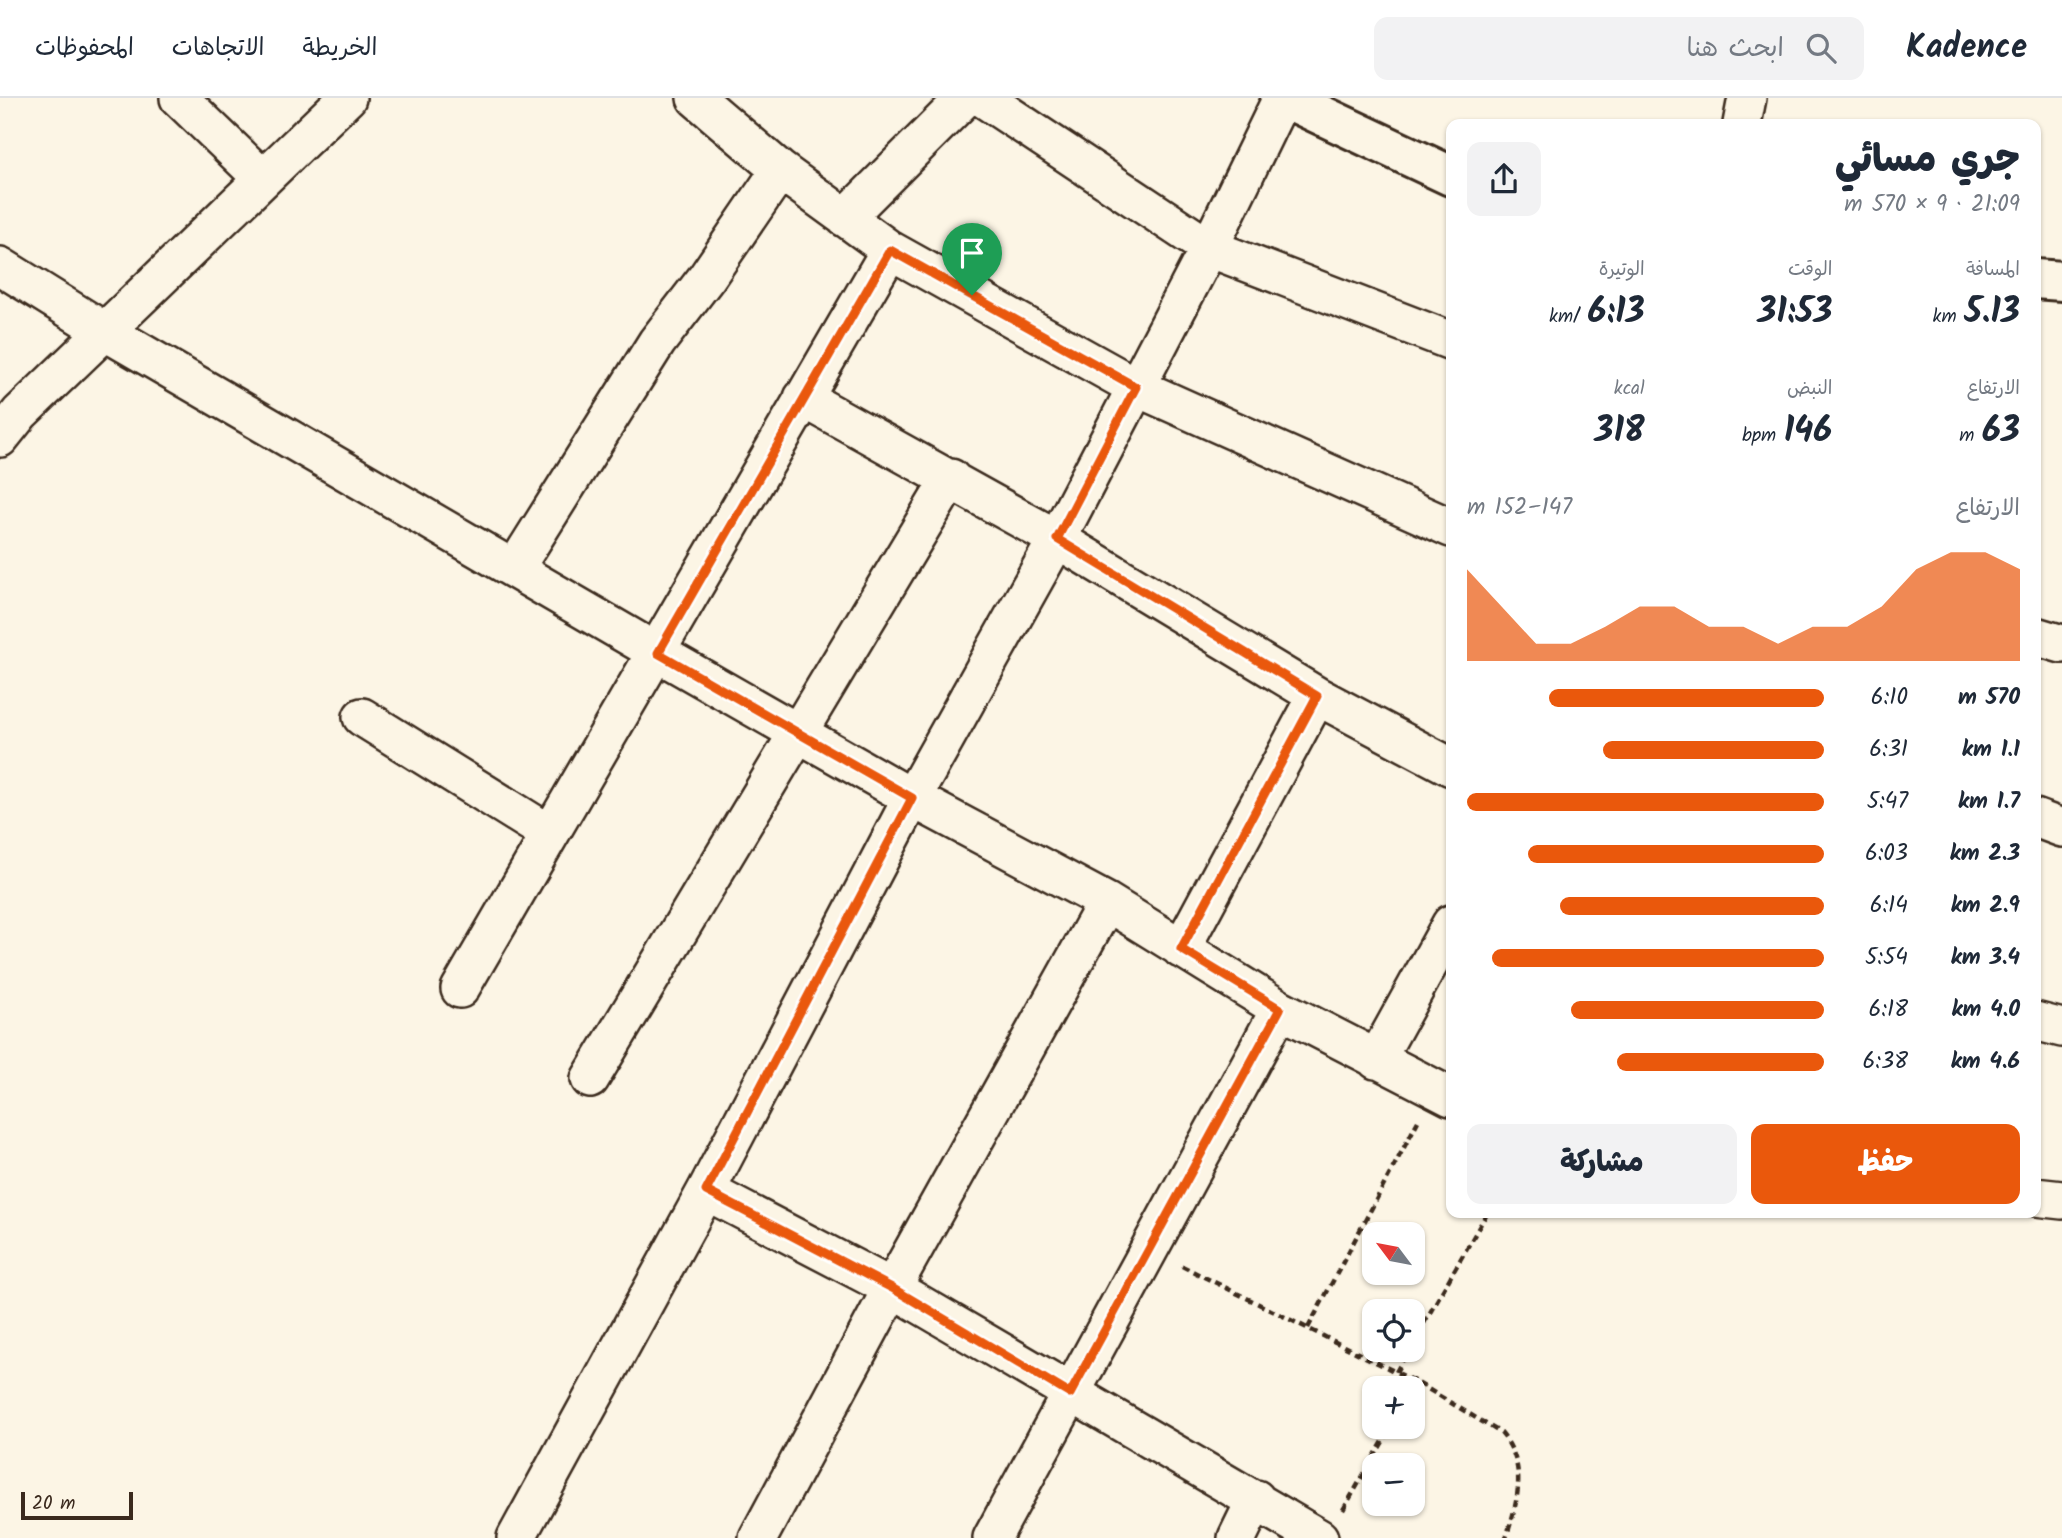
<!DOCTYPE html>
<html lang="ar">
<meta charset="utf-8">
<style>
body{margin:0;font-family:Kalam,"Playpen Sans Arabic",sans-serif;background:#f2f2f3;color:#1f2937;direction:rtl;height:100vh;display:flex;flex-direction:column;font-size:26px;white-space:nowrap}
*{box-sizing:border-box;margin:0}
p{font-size:23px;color:#747a83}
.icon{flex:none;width:38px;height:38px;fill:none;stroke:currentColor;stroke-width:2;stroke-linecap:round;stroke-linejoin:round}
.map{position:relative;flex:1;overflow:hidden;direction:ltr}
.panel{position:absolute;left:1446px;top:21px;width:595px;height:1099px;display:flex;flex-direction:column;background:#fff;border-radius:14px;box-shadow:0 2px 5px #0004;direction:rtl}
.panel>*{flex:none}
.needle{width:46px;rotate:302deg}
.tools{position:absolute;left:1362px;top:1124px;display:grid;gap:14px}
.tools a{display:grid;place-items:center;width:63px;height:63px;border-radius:14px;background:#fff;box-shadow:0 2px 5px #0004;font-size:35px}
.scale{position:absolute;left:21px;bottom:18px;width:112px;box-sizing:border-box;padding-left:7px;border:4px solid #3b2a1e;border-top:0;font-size:19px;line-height:24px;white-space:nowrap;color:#3b2a1e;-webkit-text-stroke:5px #fcf5e5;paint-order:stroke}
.pin{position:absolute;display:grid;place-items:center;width:60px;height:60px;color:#fff;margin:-72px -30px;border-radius:50% 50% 50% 0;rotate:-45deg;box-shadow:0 0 7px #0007}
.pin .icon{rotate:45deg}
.round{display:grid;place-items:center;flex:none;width:74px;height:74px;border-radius:14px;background:#f2f2f3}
.head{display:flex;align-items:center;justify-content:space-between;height:119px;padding:0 21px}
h1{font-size:38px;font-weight:800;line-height:52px}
.stats{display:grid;grid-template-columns:repeat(3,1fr);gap:10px;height:119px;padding:7px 21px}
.stats div{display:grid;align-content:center}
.stats b{font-size:35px;font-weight:800}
.stats small{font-size:19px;font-weight:400}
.stats p{font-size:19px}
.chart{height:196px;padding:14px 21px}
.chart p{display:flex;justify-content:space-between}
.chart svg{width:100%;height:126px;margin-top:7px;fill:#ea580c;opacity:.7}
.primary-button{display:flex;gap:14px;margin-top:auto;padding:14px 21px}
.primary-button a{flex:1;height:80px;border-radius:14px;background:#ea580c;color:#fff;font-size:28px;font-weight:800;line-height:80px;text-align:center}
.primary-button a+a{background:#f2f2f3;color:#1f2937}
ul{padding:0 21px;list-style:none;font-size:23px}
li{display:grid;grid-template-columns:112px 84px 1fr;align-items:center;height:52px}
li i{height:18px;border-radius:9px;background:#ea580c}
header{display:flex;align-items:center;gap:42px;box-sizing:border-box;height:98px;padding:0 35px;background:#fff;border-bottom:2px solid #e0e1e3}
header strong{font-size:33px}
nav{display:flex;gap:38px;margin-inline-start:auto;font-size:24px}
.search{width:490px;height:63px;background:#f2f2f3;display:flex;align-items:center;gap:18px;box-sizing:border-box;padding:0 24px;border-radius:14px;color:#747a83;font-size:26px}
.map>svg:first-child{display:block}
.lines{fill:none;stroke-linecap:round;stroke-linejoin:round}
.minor-casing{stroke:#3b2a1e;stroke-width:42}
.tertiary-casing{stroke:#3b2a1e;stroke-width:44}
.path{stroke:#3b2a1e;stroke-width:4.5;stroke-dasharray:7 5;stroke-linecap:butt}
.minor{stroke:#fcf5e5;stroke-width:37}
.tertiary{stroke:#fcf5e5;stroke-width:38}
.route-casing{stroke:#fff;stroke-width:14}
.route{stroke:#ea580c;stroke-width:9}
</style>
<header>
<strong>Kadence</strong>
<div class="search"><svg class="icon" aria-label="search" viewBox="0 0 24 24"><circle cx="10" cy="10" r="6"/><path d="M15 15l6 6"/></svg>ابحث هنا</div>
<nav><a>الخريطة</a><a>الاتجاهات</a><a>المحفوظات</a></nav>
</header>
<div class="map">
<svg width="2062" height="1440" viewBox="0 0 2062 1440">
<rect width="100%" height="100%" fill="#fcf5e5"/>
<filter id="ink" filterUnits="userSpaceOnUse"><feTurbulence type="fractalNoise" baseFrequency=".0143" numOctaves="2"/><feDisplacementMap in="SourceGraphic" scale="14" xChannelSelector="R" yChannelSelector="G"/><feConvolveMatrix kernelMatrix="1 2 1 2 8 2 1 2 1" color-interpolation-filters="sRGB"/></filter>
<g filter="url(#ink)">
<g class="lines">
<!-- minor casing -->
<g class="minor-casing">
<path id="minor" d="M 179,0 L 263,81
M 696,0 L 780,72 L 890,152 L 1136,289 L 1451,430
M 983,0 L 1209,150 L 1451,243
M 1742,26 L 1747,0
M 845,120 L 965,0
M 0,168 L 106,234 L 658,555 L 912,700 L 1107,804 L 1280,911 L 1451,999
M 803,300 L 1057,441 L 1317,598 L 1451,669
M 0,340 L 20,315 L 347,0
M 515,470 L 657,244 L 707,179 L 780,72
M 2035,538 L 2062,546
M 362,619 L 550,736
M 2035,720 L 2062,730
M 1181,851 L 1317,598
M 460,891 L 890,152
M 2035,923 L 2062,930
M 1376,962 L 1451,826
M 590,981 L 951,380
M 706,1093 L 892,1190 L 1319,1440
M 2035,1099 L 2062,1102
M 516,1440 L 706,1093 L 912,700 L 1057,441 L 1209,150 L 1282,0
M 758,1440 L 892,1190 L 1107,804
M 992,1440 L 1280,911
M 1237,1440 L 1256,1401"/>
</g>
<!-- tertiary casing -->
<g class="tertiary-casing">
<path id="tertiary" d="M 1285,0 L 1451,78
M 2035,181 L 2062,183"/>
</g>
<!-- path -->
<path class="path" d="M 1182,1168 L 1418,1285 L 1501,1335 C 1528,1367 1518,1403 1506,1440
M 1308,1230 L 1418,1023
M 1412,1246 L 1487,1115
M 1396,1274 L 1409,1251
M 1412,1294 L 1418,1285
M 1343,1412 L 1392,1328"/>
<!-- minor -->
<use href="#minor" class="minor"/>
<!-- tertiary -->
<use href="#tertiary" class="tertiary"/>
</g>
</g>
<g class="lines" filter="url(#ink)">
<!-- route casing -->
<g class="route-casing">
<path id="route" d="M 890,152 L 1136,289 L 1057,441 L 1317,598 L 1181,851 L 1280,911 L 1070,1296 L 892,1190 L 706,1093 L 912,700 L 658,555 Z"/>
</g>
<!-- route -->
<use href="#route" class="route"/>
</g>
</svg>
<div class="tools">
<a><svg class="needle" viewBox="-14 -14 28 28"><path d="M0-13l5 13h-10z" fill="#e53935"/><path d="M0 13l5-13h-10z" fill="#747a83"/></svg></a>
<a><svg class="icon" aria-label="locate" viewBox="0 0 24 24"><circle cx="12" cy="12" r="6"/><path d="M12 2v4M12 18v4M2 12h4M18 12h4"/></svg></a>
<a>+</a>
<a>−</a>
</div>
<div class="scale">20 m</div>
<div class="pin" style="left:972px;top:197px;background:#1e9e55"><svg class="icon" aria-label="arrive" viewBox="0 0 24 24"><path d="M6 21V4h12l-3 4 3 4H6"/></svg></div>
<section class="panel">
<div class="head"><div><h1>جري مسائي</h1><p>21:09 · 9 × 570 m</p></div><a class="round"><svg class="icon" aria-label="share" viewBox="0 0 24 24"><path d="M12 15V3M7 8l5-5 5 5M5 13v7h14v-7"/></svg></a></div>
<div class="stats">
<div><p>المسافة</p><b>5.13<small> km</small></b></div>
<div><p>الوقت</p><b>31:53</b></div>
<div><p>الوتيرة</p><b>6:13<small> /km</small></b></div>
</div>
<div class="stats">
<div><p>الارتفاع</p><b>63<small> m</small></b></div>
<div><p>النبض</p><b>146<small> bpm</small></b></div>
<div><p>kcal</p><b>318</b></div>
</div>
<div class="chart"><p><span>الارتفاع</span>147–152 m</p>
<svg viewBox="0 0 160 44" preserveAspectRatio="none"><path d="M0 44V12L10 25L20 38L30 38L40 32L50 25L60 25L70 32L80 32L90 38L100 32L110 32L120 25L130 12L140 6L150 6L160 12V44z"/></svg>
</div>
<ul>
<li><b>570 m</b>6:10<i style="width:77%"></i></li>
<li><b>1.1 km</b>6:31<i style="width:62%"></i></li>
<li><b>1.7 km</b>5:47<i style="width:100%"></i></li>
<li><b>2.3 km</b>6:03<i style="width:83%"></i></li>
<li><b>2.9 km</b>6:14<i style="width:74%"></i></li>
<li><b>3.4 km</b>5:54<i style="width:93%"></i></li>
<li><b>4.0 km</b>6:18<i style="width:71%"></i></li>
<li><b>4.6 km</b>6:38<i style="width:58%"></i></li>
</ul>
<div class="primary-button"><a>حفظ</a><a>مشاركة</a></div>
</section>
</div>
